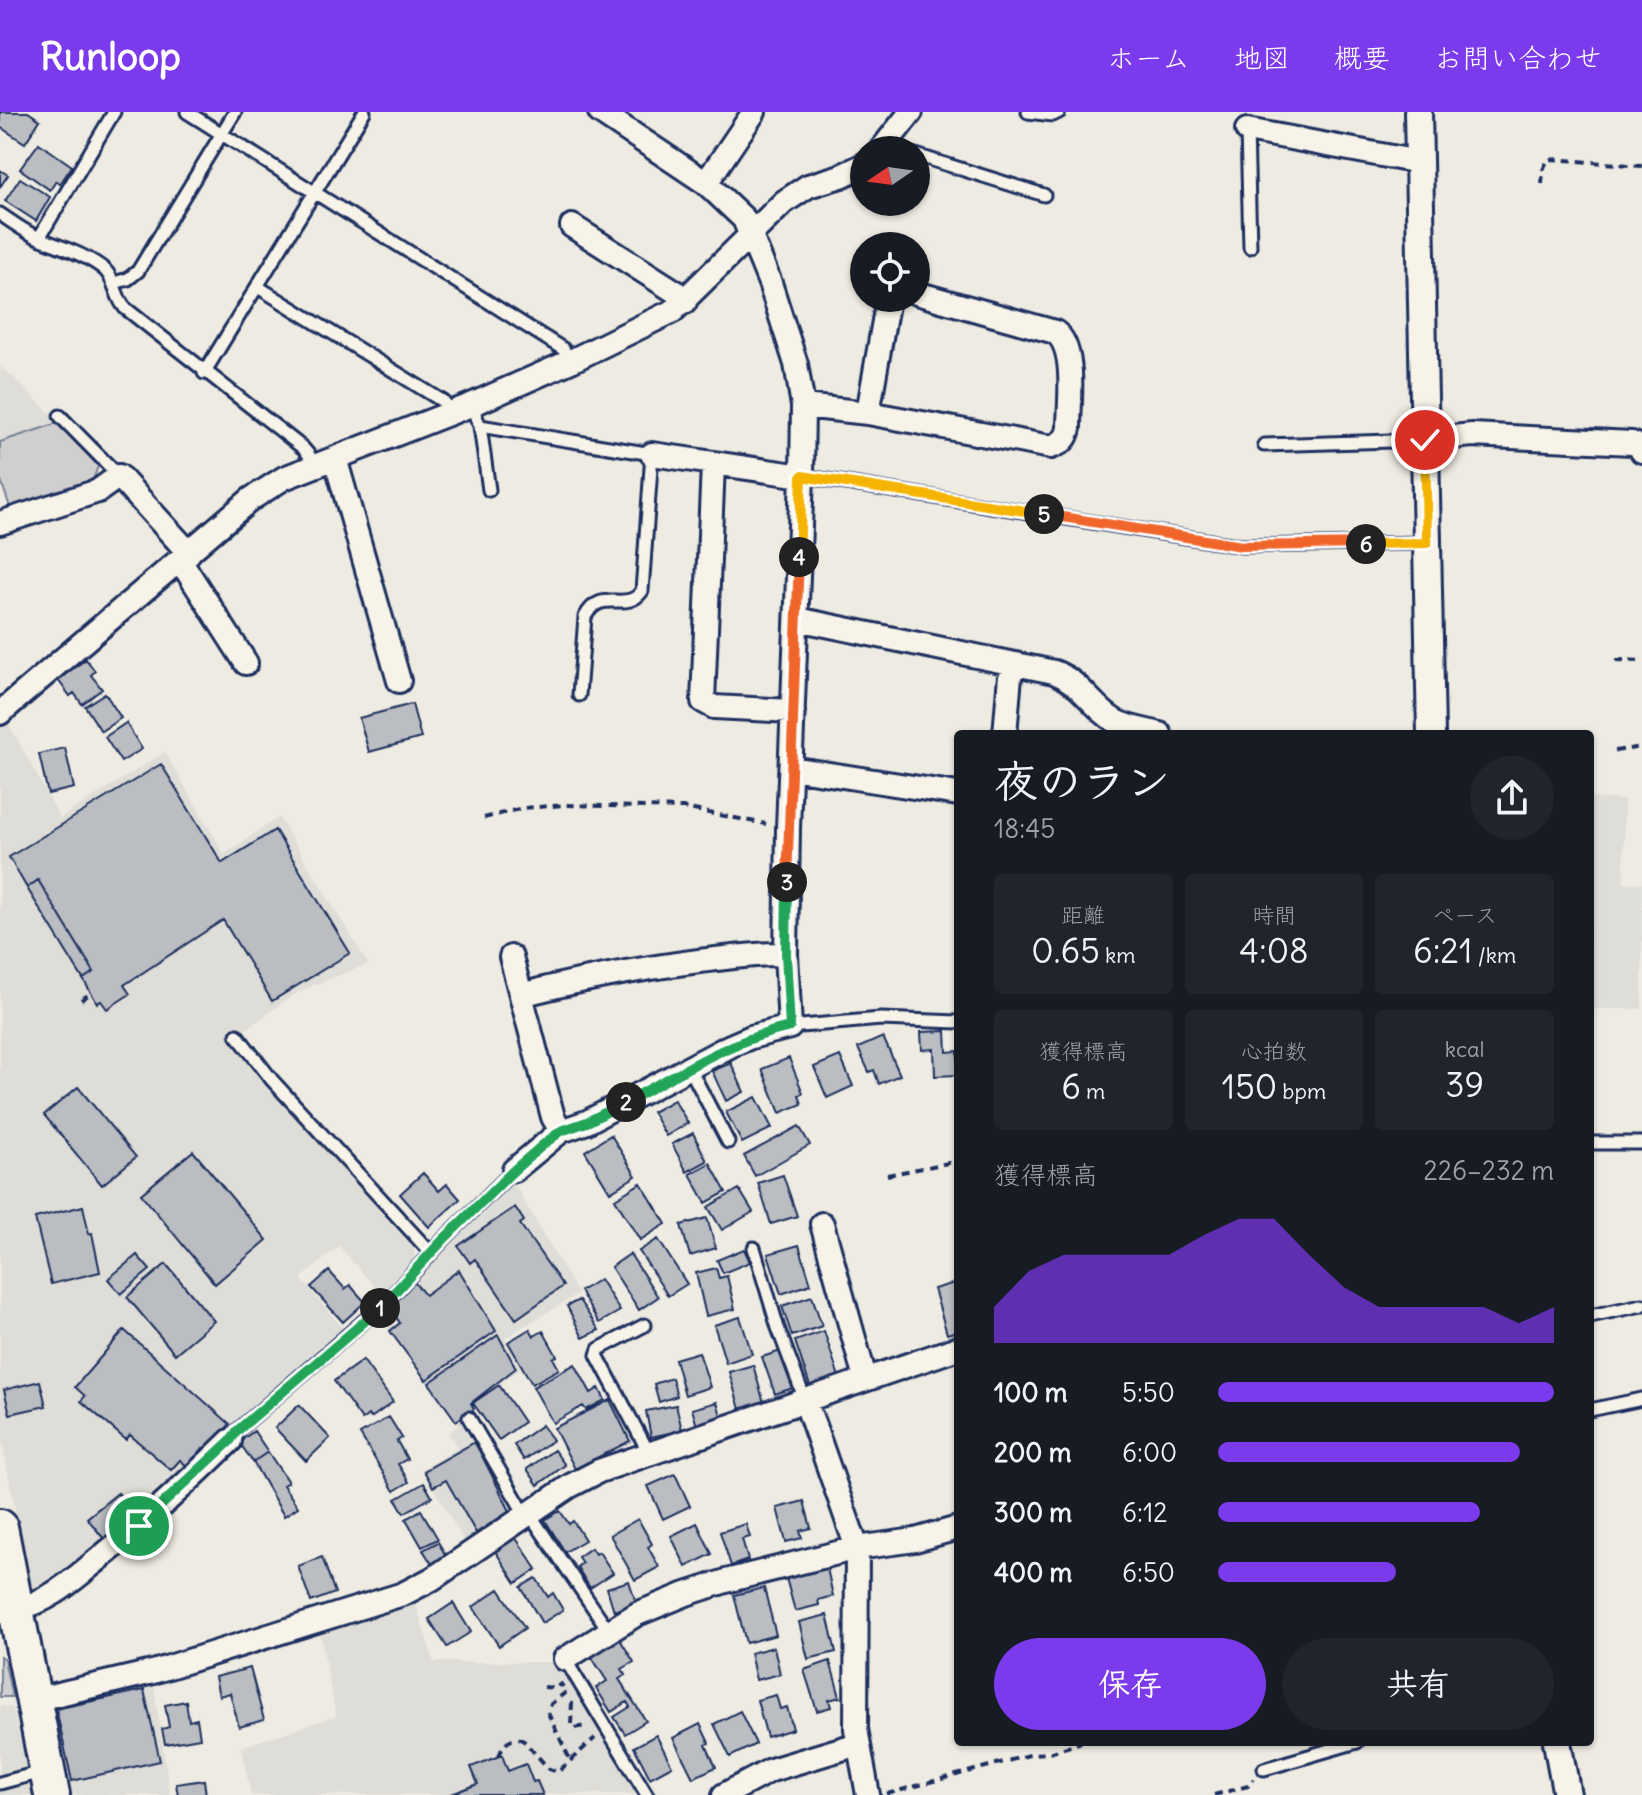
<!DOCTYPE html>
<html lang="ja">
<meta charset="utf-8">
<style>
body{margin:0;font-family:Delius,"Klee One",sans-serif;background:#20242c;color:#f1f3f6;height:100vh;display:flex;flex-direction:column;font-size:30px;white-space:nowrap}
*{box-sizing:border-box;margin:0}
p{font-size:26px;color:#9ea1a6}
.icon{flex:none;width:44px;height:44px;fill:none;stroke:currentColor;stroke-width:2;stroke-linecap:round;stroke-linejoin:round}
.map{position:relative;flex:1;overflow:hidden}
.panel{position:absolute;left:954px;top:618px;width:640px;height:1016px;display:flex;flex-direction:column;background:#171b24;border-radius:8px;box-shadow:0 2px 6px #0004}
.panel>*{flex:none}
.needle{width:52px;rotate:257deg}
.tools{position:absolute;left:850px;top:24px;display:grid;gap:16px}
.tools a{display:grid;place-items:center;width:80px;height:80px;border-radius:50%;background:#171b24;box-shadow:0 2px 6px #0004;font-size:40px}
.pin{position:absolute;display:grid;place-items:center;width:68px;height:68px;color:#fff;margin:-34px;border:4px solid #fff;border-radius:50%;box-shadow:0 2px 8px #0007}
.km{position:absolute;width:40px;height:40px;margin:-20px;border-radius:50%;background:#222;color:#fff;font-size:22px;line-height:40px;text-align:center}
.round{display:grid;place-items:center;flex:none;width:84px;height:84px;border-radius:42px;background:#20242c}
.headline{display:flex;align-items:center;justify-content:space-between;height:136px;padding:0 40px}
h1{font-size:44px;font-weight:600;line-height:60px}
.figures{display:grid;grid-template-columns:repeat(3,1fr);gap:12px;height:136px;padding:8px 40px}
.figures div{display:grid;align-content:center;border-radius:8px;background:#20242c;text-align:center}
.figures b{font-size:34px;font-weight:600}
.figures small{font-size:22px;font-weight:400}
.figures p{font-size:22px}
.chart{height:224px;padding:16px 40px}
.chart p{display:flex;justify-content:space-between}
.chart svg{width:100%;height:144px;margin-top:8px;fill:#7c3aed;opacity:.7}
.action{display:flex;gap:16px;margin-top:auto;padding:16px 40px}
.action a{flex:1;height:92px;border-radius:48px;background:#7c3aed;color:#fff;font-size:32px;font-weight:600;line-height:92px;text-align:center}
.action a+a{background:#20242c;color:#f1f3f6}
ul{padding:0 40px;list-style:none;font-size:26px}
li{display:grid;grid-template-columns:128px 96px 1fr;align-items:center;height:60px}
li i{height:20px;border-radius:10px;background:#7c3aed}
header{display:flex;align-items:center;gap:48px;box-sizing:border-box;height:112px;padding:0 40px;background:#7c3aed;color:#fff}
header strong{font-size:38px}
nav{display:flex;gap:44px;margin-inline-start:auto;font-size:28px}
.map>svg:first-child{display:block}
.built{fill:#deddd8}
.green{fill:#cfcfcf;stroke:#757f96;stroke-width:2}
.building{fill:#babdc2;stroke:#1b2f5e;stroke-width:2}
.lines{fill:none;stroke-linecap:round;stroke-linejoin:round}
.service-casing{stroke:#1b2f5e;stroke-width:17}
.minor-casing{stroke:#1b2f5e;stroke-width:28}
.tertiary-casing{stroke:#1b2f5e;stroke-width:32}
.primary-casing{stroke:#1b2f5e;stroke-width:40}
.path{stroke:#1b2f5e;stroke-width:4;stroke-dasharray:8 6;stroke-linecap:butt}
.service{stroke:#f7f3e8;stroke-width:11}
.minor{stroke:#f7f3e8;stroke-width:22}
.tertiary{stroke:#f7f3e8;stroke-width:26}
.primary{stroke:#f7f3e8;stroke-width:34}
.split-1-casing{stroke:#fff;stroke-width:16}
.split-2-casing{stroke:#fff;stroke-width:16}
.split-3-casing{stroke:#fff;stroke-width:16}
.split-4-casing{stroke:#fff;stroke-width:16}
.split-5-casing{stroke:#fff;stroke-width:16}
.split-6-casing{stroke:#fff;stroke-width:16}
.split-7-casing{stroke:#fff;stroke-width:16}
.split-1{stroke:#22a559;stroke-width:10}
.split-2{stroke:#22a559;stroke-width:10}
.split-3{stroke:#22a559;stroke-width:10}
.split-4{stroke:#f0652b;stroke-width:10}
.split-5{stroke:#f5b400;stroke-width:10}
.split-6{stroke:#f0652b;stroke-width:10}
.split-7{stroke:#f5b400;stroke-width:10}
</style>
<header>
<strong>Runloop</strong>
<nav><a>ホーム</a><a>地図</a><a>概要</a><a>お問い合わせ</a></nav>
</header>
<div class="map">
<svg width="1642" height="1683" viewBox="0 0 1642 1683">
<rect width="100%" height="100%" fill="#eeebe2"/>
<filter id="ink" filterUnits="userSpaceOnUse"><feTurbulence type="fractalNoise" baseFrequency=".0125" numOctaves="2"/><feDisplacementMap in="SourceGraphic" scale="16" xChannelSelector="R" yChannelSelector="G"/><feConvolveMatrix kernelMatrix="1 2 1 2 8 2 1 2 1" color-interpolation-filters="sRGB"/></filter>
<g filter="url(#ink)">
<!-- built -->
<path class="built" d="M 0,255 L 12,264 L 58,309 L 52,313 L 0,330 Z
M 8,610 L 60,706 L 165,640 L 224,742 L 279,705 L 368,852 L 311,874 L 292,884 L 231,928 L 267,973 L 414,1137 L 414,1150 L 382,1183 L 339,1134 L 301,1167 L 345,1219 L 242,1305 L 139,1401 L 63,1464 L 38,1480 L 30,1475 L 0,1319 L 0,617 Z
M 1590,686 L 1624,688 L 1624,771 L 1642,771 L 1642,897 L 1590,897 Z
M 513,1070 L 578,1182 L 505,1226 L 520,1257 L 473,1291 L 477,1300 L 465,1310 L 511,1396 L 511,1402 L 467,1434 L 422,1357 L 458,1336 L 448,1321 L 459,1313 L 381,1207 L 449,1131 Z
M 414,1487 L 434,1550 L 556,1550 L 640,1682 L 251,1683 L 241,1635 L 336,1604 L 319,1517 Z
M 153,1568 L 170,1683 L 71,1683 L 53,1593 Z
M 0,1593 L 13,1596 L 33,1683 L 0,1683 Z"/>
<!-- green -->
<path class="green" d="M 58,309 L 98,354 L 91,374 L 12,401 L 0,366 L 0,330 L 52,313 Z
M 0,1544 L 4,1547 L 12,1585 L 0,1585 Z"/>
<!-- building -->
<path class="building" d="M 0,0 L 28,0 L 40,8 L 25,31 L 0,15 Z
M 39,31 L 72,54 L 60,72 L 56,69 L 50,78 L 20,57 Z
M 0,58 L 8,63 L 0,75 Z
M 20,66 L 50,85 L 36,109 L 5,89 Z
M 86,547 L 95,559 L 91,563 L 102,577 L 82,592 L 74,581 L 70,584 L 58,568 Z
M 105,581 L 121,606 L 101,619 L 85,594 Z
M 412,592 L 421,626 L 369,640 L 359,606 Z
M 126,611 L 142,637 L 121,650 L 105,625 Z
M 65,636 L 74,676 L 48,682 L 39,642 Z
M 161,652 L 222,751 L 275,718 L 350,841 L 272,889 L 223,808 L 124,873 L 130,882 L 107,897 L 101,889 L 97,891 L 83,867 L 94,860 L 38,768 L 27,776 L 9,745 Z
M 38,768 L 94,860 L 83,867 L 27,776 Z
M 946,919 L 947,940 L 958,939 L 958,984 L 957,963 L 935,964 L 934,937 L 922,938 L 921,920 Z
M 883,925 L 900,963 L 879,972 L 874,958 L 869,960 L 858,936 Z
M 840,944 L 853,974 L 827,986 L 814,955 Z
M 789,946 L 803,981 L 799,983 L 802,992 L 780,1001 L 762,957 Z
M 731,951 L 744,980 L 726,989 L 712,959 Z
M 78,975 L 136,1045 L 102,1073 L 44,1003 Z
M 756,985 L 772,1016 L 742,1031 L 726,1000 Z
M 674,988 L 688,1011 L 666,1024 L 652,1000 Z
M 799,1014 L 810,1033 L 755,1064 L 744,1044 Z
M 693,1021 L 707,1049 L 687,1060 L 672,1032 Z
M 611,1023 L 636,1064 L 610,1080 L 585,1039 Z
M 193,1039 L 267,1128 L 215,1172 L 141,1082 Z
M 710,1051 L 726,1080 L 706,1091 L 690,1062 Z
M 423,1061 L 439,1079 L 447,1072 L 460,1087 L 429,1115 L 400,1082 Z
M 783,1063 L 797,1104 L 771,1112 L 758,1071 Z
M 641,1071 L 666,1112 L 640,1128 L 615,1087 Z
M 739,1077 L 753,1100 L 722,1118 L 708,1095 Z
M 83,1094 L 89,1122 L 92,1121 L 100,1160 L 51,1172 L 35,1106 Z
M 515,1095 L 524,1109 L 520,1112 L 563,1174 L 516,1207 L 475,1147 L 470,1151 L 458,1134 Z
M 707,1106 L 716,1136 L 690,1144 L 681,1113 Z
M 658,1127 L 687,1172 L 668,1184 L 639,1139 Z
M 799,1133 L 811,1172 L 781,1182 L 768,1142 Z
M 744,1137 L 750,1150 L 723,1161 L 717,1148 Z
M 630,1142 L 658,1185 L 639,1198 L 611,1155 Z
M 137,1143 L 150,1158 L 121,1182 L 108,1167 Z
M 166,1152 L 214,1209 L 175,1242 L 127,1185 Z
M 716,1156 L 719,1166 L 727,1164 L 735,1197 L 706,1204 L 696,1161 Z
M 459,1158 L 496,1219 L 426,1268 L 390,1219 L 400,1211 L 390,1196 L 414,1170 L 425,1183 Z
M 329,1159 L 345,1177 L 350,1173 L 365,1190 L 343,1210 L 311,1175 Z
M 600,1167 L 620,1199 L 599,1211 L 580,1179 Z
M 958,1170 L 958,1219 L 947,1222 L 934,1177 Z
M 812,1184 L 822,1214 L 792,1224 L 782,1194 Z
M 579,1188 L 599,1218 L 583,1226 L 567,1194 Z
M 740,1205 L 752,1242 L 726,1251 L 714,1213 Z
M 530,1217 L 534,1224 L 543,1219 L 557,1244 L 553,1246 L 559,1257 L 532,1272 L 508,1230 Z
M 124,1218 L 230,1312 L 207,1339 L 203,1336 L 188,1355 L 180,1348 L 171,1358 L 130,1323 L 126,1328 L 81,1289 L 85,1284 L 75,1275 Z
M 824,1219 L 839,1265 L 810,1274 L 795,1229 Z
M 498,1223 L 516,1256 L 471,1291 L 474,1297 L 456,1309 L 429,1271 Z
M 781,1239 L 793,1276 L 775,1282 L 762,1245 Z
M 699,1240 L 710,1275 L 685,1283 L 675,1247 Z
M 363,1248 L 393,1290 L 371,1306 L 368,1303 L 362,1308 L 334,1269 Z
M 575,1252 L 591,1281 L 599,1276 L 605,1288 L 586,1298 L 583,1294 L 553,1311 L 533,1275 Z
M 753,1253 L 764,1291 L 740,1297 L 729,1260 Z
M 672,1266 L 677,1284 L 659,1290 L 654,1272 Z
M 40,1269 L 46,1294 L 10,1302 L 4,1278 Z
M 499,1273 L 524,1310 L 499,1328 L 473,1291 Z
M 610,1288 L 630,1329 L 575,1357 L 554,1316 Z
M 717,1290 L 722,1307 L 697,1314 L 692,1297 Z
M 299,1293 L 330,1326 L 306,1349 L 275,1316 Z
M 676,1293 L 682,1318 L 651,1325 L 646,1299 Z
M 389,1305 L 402,1326 L 397,1329 L 407,1347 L 398,1352 L 409,1370 L 394,1379 L 360,1322 Z
M 542,1313 L 553,1328 L 524,1348 L 514,1333 Z
M 254,1319 L 268,1340 L 253,1350 L 239,1330 Z
M 475,1330 L 510,1399 L 476,1421 L 446,1368 L 433,1375 L 424,1359 Z
M 554,1338 L 565,1353 L 538,1373 L 527,1357 Z
M 268,1340 L 288,1370 L 283,1373 L 298,1395 L 284,1404 L 253,1350 Z
M 675,1362 L 690,1394 L 663,1407 L 648,1374 Z
M 424,1371 L 432,1385 L 404,1401 L 396,1387 Z
M 118,1381 L 135,1402 L 104,1427 L 87,1406 Z
M 804,1389 L 811,1416 L 800,1419 L 802,1426 L 786,1430 L 777,1396 Z
M 421,1398 L 438,1427 L 422,1435 L 406,1407 Z
M 560,1399 L 569,1412 L 573,1409 L 585,1428 L 565,1440 L 545,1408 Z
M 638,1407 L 652,1432 L 648,1435 L 659,1455 L 635,1468 L 610,1423 Z
M 697,1411 L 712,1442 L 686,1455 L 671,1424 Z
M 746,1412 L 750,1425 L 742,1427 L 748,1448 L 731,1454 L 720,1420 Z
M 515,1425 L 537,1457 L 516,1471 L 495,1439 Z
M 438,1430 L 448,1447 L 434,1455 L 423,1438 Z
M 591,1436 L 595,1442 L 599,1440 L 613,1461 L 590,1476 L 577,1455 L 582,1451 L 578,1445 Z
M 322,1445 L 335,1481 L 311,1490 L 298,1454 Z
M 827,1456 L 833,1484 L 818,1488 L 819,1493 L 795,1499 L 786,1466 Z
M 536,1466 L 548,1485 L 553,1481 L 563,1498 L 542,1511 L 521,1475 Z
M 629,1469 L 636,1491 L 614,1499 L 607,1476 Z
M 764,1476 L 776,1523 L 746,1531 L 734,1483 Z
M 499,1477 L 525,1516 L 499,1534 L 473,1495 Z
M 453,1491 L 471,1520 L 447,1535 L 429,1507 Z
M 827,1503 L 836,1540 L 808,1547 L 799,1510 Z
M 619,1526 L 634,1550 L 622,1557 L 626,1563 L 619,1567 L 646,1609 L 625,1622 L 614,1605 L 630,1595 L 627,1590 L 611,1600 L 596,1576 L 607,1569 L 591,1544 Z
M 774,1535 L 780,1562 L 756,1568 L 750,1541 Z
M 830,1549 L 840,1585 L 829,1588 L 831,1595 L 817,1599 L 804,1558 Z
M 250,1556 L 264,1608 L 239,1615 L 230,1581 L 219,1584 L 215,1565 Z
M 144,1578 L 160,1649 L 72,1669 L 56,1597 Z
M 776,1583 L 780,1597 L 787,1595 L 793,1617 L 767,1625 L 757,1588 Z
M 186,1589 L 189,1609 L 197,1607 L 200,1626 L 165,1632 L 162,1617 L 169,1615 L 165,1593 Z
M 740,1599 L 756,1632 L 730,1645 L 714,1612 Z
M 700,1612 L 709,1631 L 706,1633 L 716,1655 L 693,1666 L 673,1626 Z
M 656,1623 L 672,1654 L 650,1666 L 634,1635 Z
M 502,1643 L 508,1659 L 526,1652 L 533,1670 L 537,1669 L 543,1683 L 449,1683 L 478,1672 L 471,1655 Z
M 204,1668 L 206,1683 L 178,1683 L 176,1672 Z"/>
<g class="lines">
<!-- service casing -->
<g class="service-casing">
<path id="service" d="M 187,0 L 563,237 L 571,249
M 1028,0 L 1053,3 L 1059,0
M 1247,18 L 1250,135
M 916,43 L 1044,83
M 0,102 C 12,110 24,119 37,125 C 59,135 86,142 105,158 C 116,169 115,185 125,196 L 303,336 L 309,343 L 312,355
M 39,126 L 114,0
M 114,171 L 128,167 L 138,159 L 235,0
M 258,175 L 444,290 L 451,301
M 204,261 L 364,0
M 471,293 L 480,314 L 489,378
M 60,304 L 119,364
M 480,314 L 652,342 L 642,479 C 626,502 601,474 585,505 L 579,583
M 1264,333 L 1424,328
M 802,364 L 1242,434 L 1426,431
M 790,915 L 881,907 L 958,910
M 237,923 L 272,968 L 430,1140
M 689,955 L 728,1030
M 1590,1031 L 1642,1031
M 754,1136 L 778,1216 L 805,1288
M 1590,1204 L 1642,1193
M 645,1213 L 599,1237 L 597,1243 L 649,1341
M 1590,1298 L 1642,1287
M 469,1306 L 526,1404
M 230,1329 L 237,1319 L 387,1189 L 444,1127 L 514,1058
M 529,1401 L 609,1519
M 565,1547 L 647,1683
M 1264,1657 L 1357,1630
M 0,1671 L 42,1660"/>
</g>
<!-- minor casing -->
<g class="minor-casing">
<path id="minor" d="M 1247,18 L 1419,50
M 881,38 L 911,0
M 706,71 L 754,0
M 572,114 L 676,180 L 685,190
M 803,294 L 868,301 L 1051,335 C 1062,331 1067,327 1069,316 C 1069,290 1077,236 1055,220 L 916,181
M 868,301 L 888,186
M 1425,328 L 1472,323 L 1632,331 L 1639,334 L 1642,339
M 652,342 L 802,364
M 335,346 L 399,569
M 713,352 L 703,589 L 714,595 L 793,599
M 0,411 L 98,379 L 119,364 L 189,441
M 180,448 L 246,551
M 797,507 L 1054,560 C 1081,570 1092,595 1115,609 C 1128,616 1145,618 1160,622
M 0,601 L 251,387 L 284,366 L 471,293 L 571,249 L 673,199 L 784,90 L 808,74 L 841,64 L 864,53
M 1005,622 L 1011,552
M 791,656 L 958,682
M 511,845 L 553,1005 L 561,1019
M 521,883 C 580,867 638,857 699,849 C 728,846 757,841 786,842
M 514,1058 L 561,1019 L 587,1010 L 730,934 L 751,925 L 790,915 L 786,842 L 788,716 L 802,364 L 803,294 L 796,252 L 770,171 L 744,107 L 706,71 L 600,0
M 822,1112 L 865,1266
M 805,1288 L 857,1436 L 856,1617 L 868,1683
M 16,1497 C 50,1490 74,1467 100,1446 C 146,1409 188,1370 230,1329
M 565,1547 L 637,1502 L 686,1482 L 726,1469 L 857,1436 L 915,1428 L 958,1416
M 33,1588 L 153,1560 L 403,1482 L 432,1467 L 570,1374 L 599,1359 L 958,1236
M 724,1683 L 771,1658 L 858,1632"/>
</g>
<!-- tertiary casing -->
<g class="tertiary-casing">
<path id="tertiary" d="M 1418,0 L 1431,622
M 1557,1630 L 1567,1683"/>
</g>
<!-- primary casing -->
<g class="primary-casing">
<path id="primary" d="M 0,1415 L 52,1683"/>
</g>
<!-- path -->
<path class="path" d="M 1542,72 L 1543,58 L 1547,49 L 1553,47 L 1642,54
M 1616,548 L 1642,549
M 1615,639 L 1642,635
M 484,706 L 523,696 L 566,693 L 683,696 L 766,712
M 81,888 L 91,881
M 887,1063 L 958,1049
M 544,1575 L 555,1576 L 561,1572 L 563,1575
M 566,1580 L 551,1592 L 548,1601 L 571,1650
M 572,1590 L 571,1613 L 574,1616 L 586,1614
M 499,1644 C 503,1633 509,1625 522,1627 L 549,1657 L 558,1660 L 595,1626
M 887,1682 L 1033,1642 L 1050,1641 L 1081,1630
M 1214,1683 L 1248,1674 L 1254,1667"/>
<!-- service -->
<use href="#service" class="service"/>
<!-- minor -->
<use href="#minor" class="minor"/>
<!-- tertiary -->
<use href="#tertiary" class="tertiary"/>
<!-- primary -->
<use href="#primary" class="primary"/>
</g>
</g>
<g class="lines" filter="url(#ink)">
<!-- split-1 casing -->
<g class="split-1-casing">
<path id="split-1" d="M 139,1414 L 230,1329 L 237,1319 L 380,1196"/>
</g>
<!-- split-2 casing -->
<g class="split-2-casing">
<path id="split-2" d="M 380,1196 L 444,1127 L 514,1058 L 544,1032 L 561,1019 L 587,1010 L 626,990"/>
</g>
<!-- split-3 casing -->
<g class="split-3-casing">
<path id="split-3" d="M 626,990 C 680,961 730,928 790,915 L 786,842 L 787,770"/>
</g>
<!-- split-4 casing -->
<g class="split-4-casing">
<path id="split-4" d="M 787,770 L 799,445"/>
</g>
<!-- split-5 casing -->
<g class="split-5-casing">
<path id="split-5" d="M 799,445 L 802,364 L 1044,402"/>
</g>
<!-- split-6 casing -->
<g class="split-6-casing">
<path id="split-6" d="M 1044,402 L 1242,434 L 1366,432"/>
</g>
<!-- split-7 casing -->
<g class="split-7-casing">
<path id="split-7" d="M 1366,432 L 1427,431 L 1425,328"/>
</g>
<!-- split-1 -->
<use href="#split-1" class="split-1"/>
<!-- split-2 -->
<use href="#split-2" class="split-2"/>
<!-- split-3 -->
<use href="#split-3" class="split-3"/>
<!-- split-4 -->
<use href="#split-4" class="split-4"/>
<!-- split-5 -->
<use href="#split-5" class="split-5"/>
<!-- split-6 -->
<use href="#split-6" class="split-6"/>
<!-- split-7 -->
<use href="#split-7" class="split-7"/>
</g>
</svg>
<div class="tools">
<a><svg class="needle" viewBox="-14 -14 28 28"><path d="M0-13l5 13h-10z" fill="#e53935"/><path d="M0 13l5-13h-10z" fill="#9ea1a6"/></svg></a>
<a><svg class="icon" aria-label="locate" viewBox="0 0 24 24"><circle cx="12" cy="12" r="6"/><path d="M12 2v4M12 18v4M2 12h4M18 12h4"/></svg></a>
</div>
<div class="pin" style="left:139px;top:1414px;background:#1e9e55"><svg class="icon" aria-label="arrive" viewBox="0 0 24 24"><path d="M6 21V4h12l-3 4 3 4H6"/></svg></div>
<div class="pin" style="left:1425px;top:328px;background:#d93025"><svg class="icon" aria-label="check" viewBox="0 0 24 24"><path d="M5 12l5 5 9-10"/></svg></div>
<b class="km" style="left:380px;top:1196px">1</b>
<b class="km" style="left:626px;top:990px">2</b>
<b class="km" style="left:787px;top:770px">3</b>
<b class="km" style="left:799px;top:445px">4</b>
<b class="km" style="left:1044px;top:402px">5</b>
<b class="km" style="left:1366px;top:432px">6</b>
<section class="panel">
<div class="headline"><div><h1>夜のラン</h1><p>18:45</p></div><a class="round"><svg class="icon" aria-label="share" viewBox="0 0 24 24"><path d="M12 15V3M7 8l5-5 5 5M5 13v7h14v-7"/></svg></a></div>
<div class="figures">
<div><p>距離</p><b>0.65<small> km</small></b></div>
<div><p>時間</p><b>4:08</b></div>
<div><p>ペース</p><b>6:21<small> /km</small></b></div>
</div>
<div class="figures">
<div><p>獲得標高</p><b>6<small> m</small></b></div>
<div><p>心拍数</p><b>150<small> bpm</small></b></div>
<div><p>kcal</p><b>39</b></div>
</div>
<div class="chart"><p><span>獲得標高</span>226–232 m</p>
<svg viewBox="0 0 160 44" preserveAspectRatio="none"><path d="M0 44V33L10 22L20 17L30 17L40 17L50 17L60 11L70 6L80 6L90 17L100 27L110 33L120 33L130 33L140 33L150 38L160 33V44z"/></svg>
</div>
<ul>
<li><b>100 m</b>5:50<i style="width:100%"></i></li>
<li><b>200 m</b>6:00<i style="width:90%"></i></li>
<li><b>300 m</b>6:12<i style="width:78%"></i></li>
<li><b>400 m</b>6:50<i style="width:53%"></i></li>
</ul>
<div class="action"><a>保存</a><a>共有</a></div>
</section>
</div>
